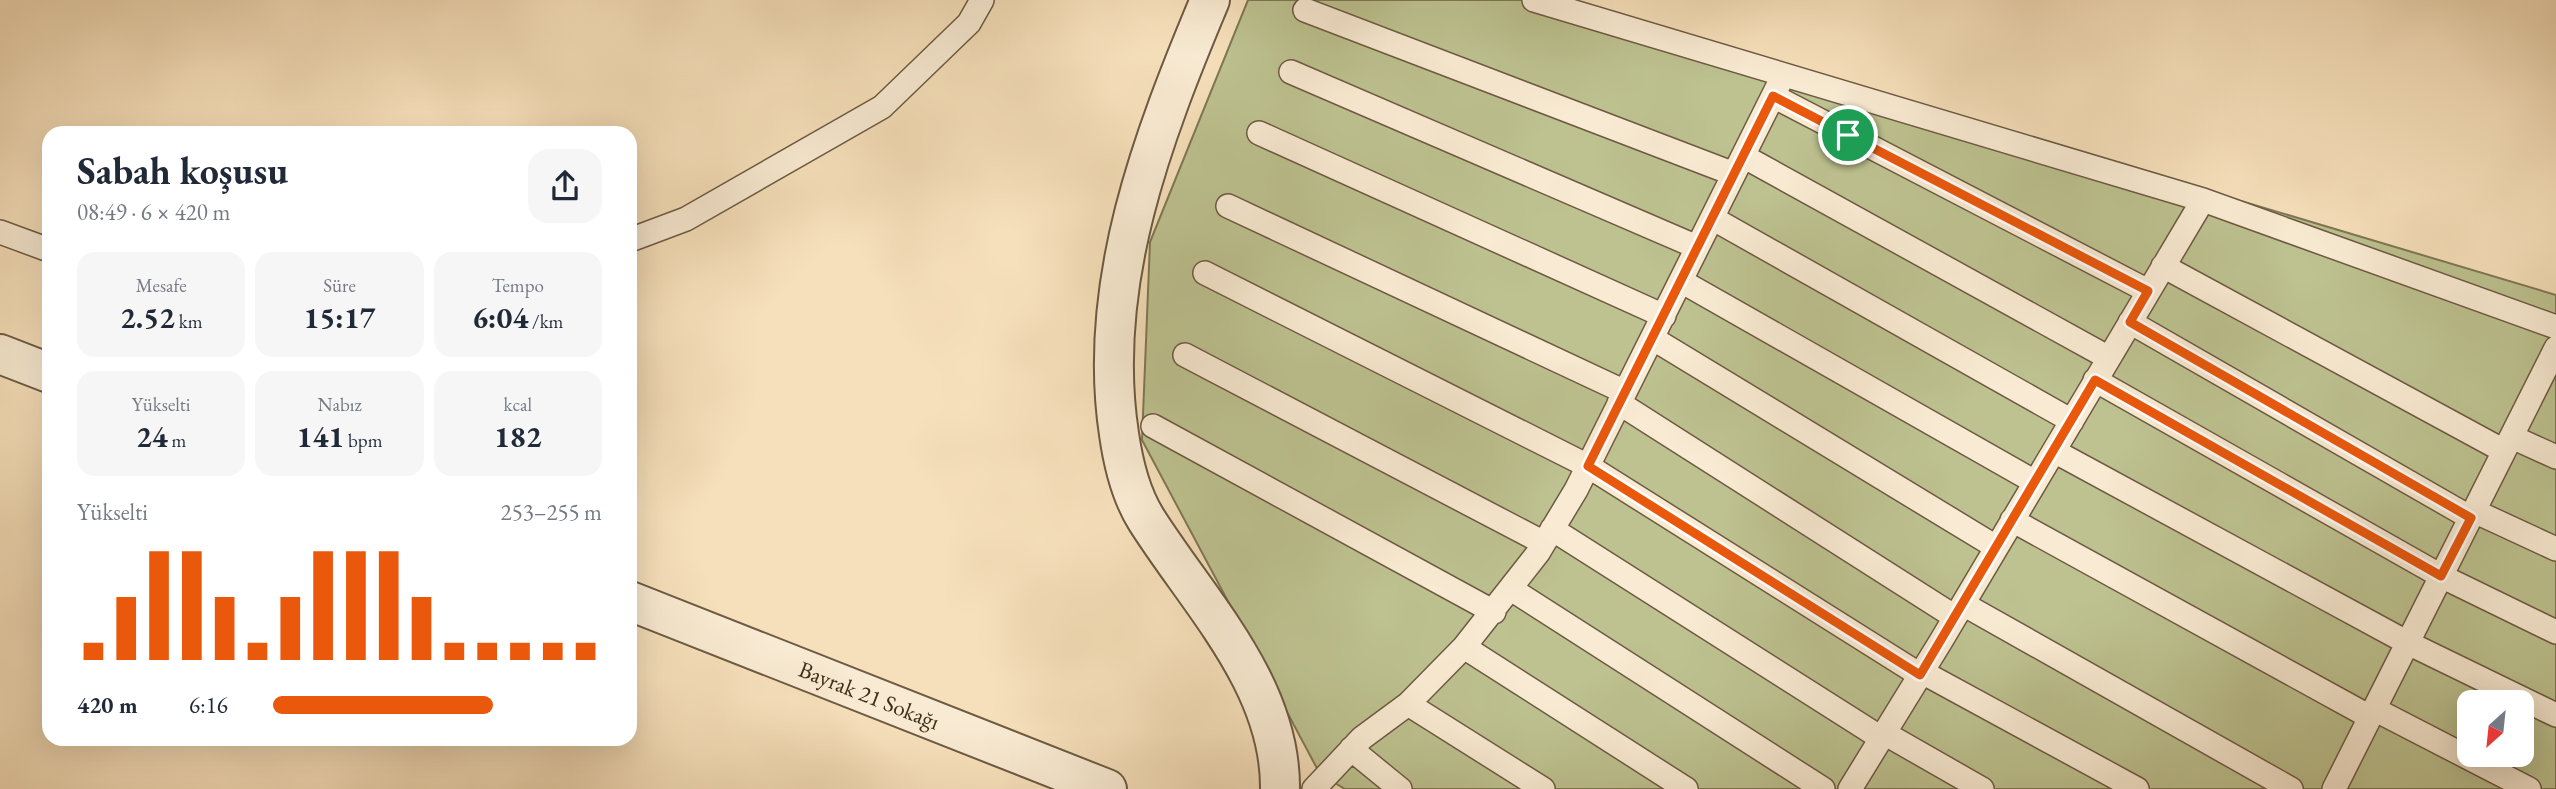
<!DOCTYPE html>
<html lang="tr">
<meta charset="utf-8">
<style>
body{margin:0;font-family:"EB Garamond",serif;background:#f6f6f7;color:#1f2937;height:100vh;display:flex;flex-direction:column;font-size:26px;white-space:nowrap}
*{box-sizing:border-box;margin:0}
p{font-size:23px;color:#747a83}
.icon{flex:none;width:38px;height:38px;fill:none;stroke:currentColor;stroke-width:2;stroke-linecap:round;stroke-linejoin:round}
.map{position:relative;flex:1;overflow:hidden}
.side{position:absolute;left:42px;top:126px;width:595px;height:620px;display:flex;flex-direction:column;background:#fff;border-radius:21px;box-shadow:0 7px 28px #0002}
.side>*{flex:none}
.needle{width:46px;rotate:207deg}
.fabs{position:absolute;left:2457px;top:690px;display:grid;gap:14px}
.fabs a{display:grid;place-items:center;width:77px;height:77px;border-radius:14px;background:#fff;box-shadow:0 7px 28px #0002;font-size:35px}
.pin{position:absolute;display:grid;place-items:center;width:60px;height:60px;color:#fff;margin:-30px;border:4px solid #fff;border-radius:50%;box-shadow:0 2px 7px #0007}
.round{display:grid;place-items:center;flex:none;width:74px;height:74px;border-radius:21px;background:#f6f6f7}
.overview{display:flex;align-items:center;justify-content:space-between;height:119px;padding:0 35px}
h1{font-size:38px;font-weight:700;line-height:52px}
.stats{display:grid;grid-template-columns:repeat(3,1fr);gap:10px;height:119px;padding:7px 35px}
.stats div{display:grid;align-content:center;border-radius:18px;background:#f6f6f7;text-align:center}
.stats b{font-size:30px;font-weight:700}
.stats small{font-size:19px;font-weight:400}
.stats p{font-size:19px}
.chart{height:196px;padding:14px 35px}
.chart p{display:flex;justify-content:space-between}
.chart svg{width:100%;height:126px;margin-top:7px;stroke:#ea580c;stroke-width:6}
ul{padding:0 35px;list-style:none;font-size:23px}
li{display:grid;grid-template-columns:112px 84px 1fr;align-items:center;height:52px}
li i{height:18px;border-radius:9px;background:#ea580c}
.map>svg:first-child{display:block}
.green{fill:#bdc290;stroke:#7e7855;stroke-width:2;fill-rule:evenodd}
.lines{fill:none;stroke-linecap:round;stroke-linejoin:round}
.service-casing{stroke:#6d5a42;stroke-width:26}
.minor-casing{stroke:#6d5a42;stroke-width:42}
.tertiary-casing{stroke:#6d5a42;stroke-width:42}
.service{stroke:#f9ebd3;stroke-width:23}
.minor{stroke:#f9ebd3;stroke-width:38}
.tertiary{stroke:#f9ebd3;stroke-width:38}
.route-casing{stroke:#fff;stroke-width:14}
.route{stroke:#ea580c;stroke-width:9}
.labels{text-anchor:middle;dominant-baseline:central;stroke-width:6;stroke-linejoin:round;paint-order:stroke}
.street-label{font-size:23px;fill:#3f2e1a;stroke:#f9ebd3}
</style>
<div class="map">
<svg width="2556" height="789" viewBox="0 0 2556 789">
<rect width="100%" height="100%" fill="#f6e0bb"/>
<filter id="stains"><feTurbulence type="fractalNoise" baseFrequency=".00286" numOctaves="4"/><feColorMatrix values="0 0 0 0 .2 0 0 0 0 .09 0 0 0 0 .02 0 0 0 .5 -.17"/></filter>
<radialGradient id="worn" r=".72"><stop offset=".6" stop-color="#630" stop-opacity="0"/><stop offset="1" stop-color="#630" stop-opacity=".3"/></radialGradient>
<!-- green -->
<path class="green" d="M 1248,0 L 1568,0 L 2556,295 L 2556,789 L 1345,789 L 1320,774 L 1142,440 L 1150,242 ZM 2469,702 L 2522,702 L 2522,754 L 2469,754 Z"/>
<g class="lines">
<!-- service casing -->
<g class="service-casing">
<path id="service" d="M 1534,0 L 2203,200 L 2556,327
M 1305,10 L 1734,174
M 1291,72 L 1697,247
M 1773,96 L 2148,291
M 1259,133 L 1664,316
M 1743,156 L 2109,358
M 1228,206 L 1625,392
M 1712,218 L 2072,421
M 0,232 L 49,250
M 630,240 L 686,219 L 882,107 L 969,23 L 982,0
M 2163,266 L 2504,451
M 1205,273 L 1588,466 L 1920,675
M 1681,281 L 2035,482
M 2130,322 L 2471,518
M 1652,338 L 1996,547
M 1185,355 L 1544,543
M 2095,380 L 2441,576 L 2556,632
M 1619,403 L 1955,617
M 1153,426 L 1494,612
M 2512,437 L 2556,457
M 2054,451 L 2408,643 L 2556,715
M 2474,511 L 2556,549
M 2012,520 L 2370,717
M 1552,529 L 1881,738
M 1511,589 L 1823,789
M 1963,604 L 2291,789
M 1464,647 L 1686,789
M 1922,672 L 2137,789
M 1408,704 L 1543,789
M 2374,709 L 2529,789
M 1884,733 L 1982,789
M 1351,749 L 1400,789
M 1314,789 L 1362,738 L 1408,704 L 1464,647 L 1538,553 L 1576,490 L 1783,76
M 1850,789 L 1941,641 L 2203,200
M 2334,789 L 2556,348"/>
</g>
<!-- minor casing -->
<g class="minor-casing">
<path id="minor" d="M 1210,0 C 1153,136 1096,284 1119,434 C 1123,462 1131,495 1146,519 C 1199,603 1281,684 1280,789"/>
</g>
<!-- tertiary casing -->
<g class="tertiary-casing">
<g id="tertiary">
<path d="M 0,354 L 49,373"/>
<path id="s1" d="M 630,601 L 1107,789"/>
</g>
</g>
<!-- service -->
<use href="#service" class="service"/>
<!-- minor -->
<use href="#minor" class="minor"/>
<!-- tertiary -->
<use href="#tertiary" class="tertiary"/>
</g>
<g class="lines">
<!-- route casing -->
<g class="route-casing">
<path id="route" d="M 1773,96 L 2148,291 L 2130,322 L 2471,518 L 2441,576 L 2095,380 L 1920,675 L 1588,466 Z"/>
</g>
<!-- route -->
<use href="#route" class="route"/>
</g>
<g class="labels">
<!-- street labels -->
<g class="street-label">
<text stroke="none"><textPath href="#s1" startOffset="257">Bayrak 21 Sokağı</textPath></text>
</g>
</g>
<rect width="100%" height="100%" filter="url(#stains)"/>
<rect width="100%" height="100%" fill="url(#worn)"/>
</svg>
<div class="fabs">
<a><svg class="needle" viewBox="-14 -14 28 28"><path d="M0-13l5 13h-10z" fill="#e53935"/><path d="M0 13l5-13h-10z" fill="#747a83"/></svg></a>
</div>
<div class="pin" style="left:1848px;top:135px;background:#1e9e55"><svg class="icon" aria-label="arrive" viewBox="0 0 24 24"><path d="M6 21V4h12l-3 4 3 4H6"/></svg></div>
<section class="side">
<div class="overview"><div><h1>Sabah koşusu</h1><p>08:49 · 6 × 420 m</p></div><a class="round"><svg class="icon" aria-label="share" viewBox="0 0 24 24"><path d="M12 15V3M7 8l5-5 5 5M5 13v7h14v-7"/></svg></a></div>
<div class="stats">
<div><p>Mesafe</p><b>2.52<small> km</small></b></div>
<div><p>Süre</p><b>15:17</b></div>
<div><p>Tempo</p><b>6:04<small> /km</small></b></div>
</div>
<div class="stats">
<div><p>Yükselti</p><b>24<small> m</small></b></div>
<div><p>Nabız</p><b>141<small> bpm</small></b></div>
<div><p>kcal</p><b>182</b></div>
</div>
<div class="chart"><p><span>Yükselti</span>253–255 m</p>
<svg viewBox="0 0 160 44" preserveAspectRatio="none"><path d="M5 44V38M15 44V22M25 44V6M35 44V6M45 44V22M55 44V38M65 44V22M75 44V6M85 44V6M95 44V6M105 44V22M115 44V38M125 44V38M135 44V38M145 44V38M155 44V38"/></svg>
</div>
<ul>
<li><b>420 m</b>6:16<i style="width:67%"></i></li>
</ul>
</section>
</div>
